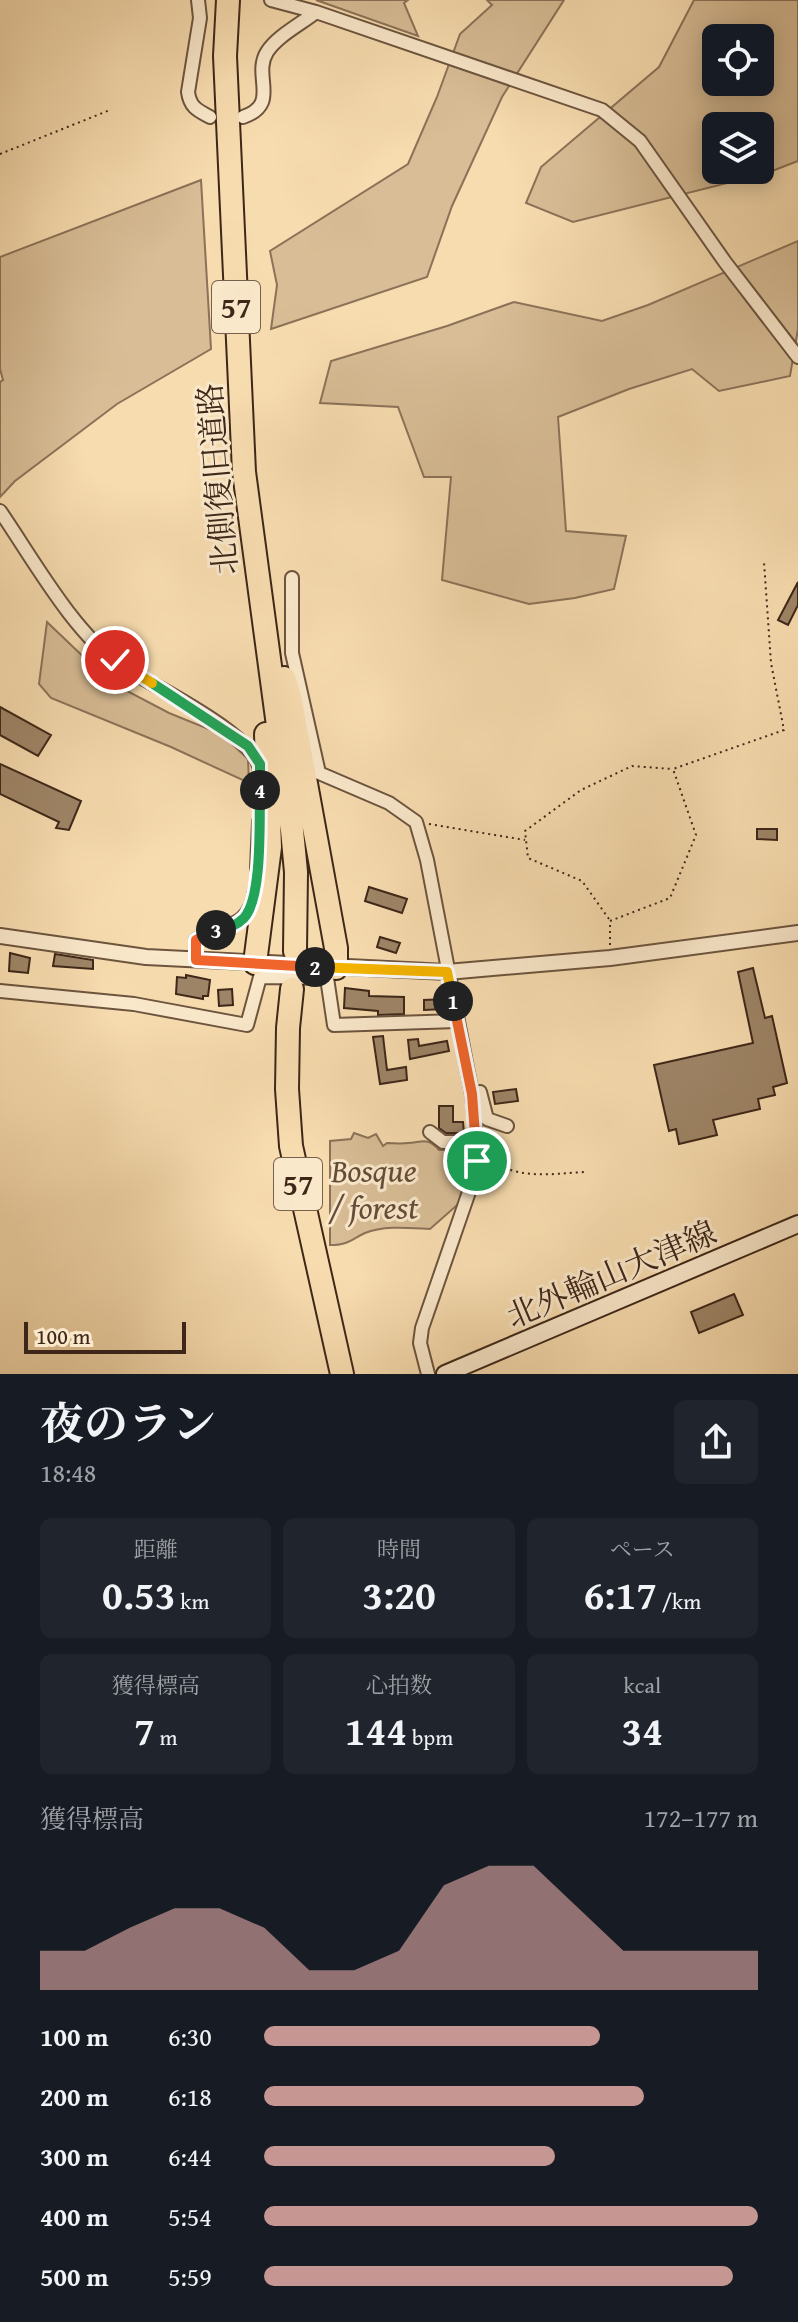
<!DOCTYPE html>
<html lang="ja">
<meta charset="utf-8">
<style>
body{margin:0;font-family:"Gentium Book Plus","Noto Serif JP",serif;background:#20242c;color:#f1f3f6;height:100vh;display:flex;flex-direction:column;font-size:30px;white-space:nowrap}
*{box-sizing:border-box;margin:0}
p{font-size:26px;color:#9ea1a6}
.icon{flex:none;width:44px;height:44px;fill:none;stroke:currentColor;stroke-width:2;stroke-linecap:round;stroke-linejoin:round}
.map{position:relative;height:1374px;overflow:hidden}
.sheet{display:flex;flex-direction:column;background:#171b24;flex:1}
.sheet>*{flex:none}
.tools{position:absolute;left:702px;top:24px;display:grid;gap:16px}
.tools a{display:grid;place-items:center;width:72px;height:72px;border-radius:12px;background:#171b24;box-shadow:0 4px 20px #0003;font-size:40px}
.scale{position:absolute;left:24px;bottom:20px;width:162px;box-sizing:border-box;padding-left:8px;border:4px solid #3e2719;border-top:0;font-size:22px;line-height:28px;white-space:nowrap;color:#3e2719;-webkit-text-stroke:6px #fae8cb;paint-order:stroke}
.pin{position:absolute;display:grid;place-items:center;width:68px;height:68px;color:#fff;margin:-34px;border:4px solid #fff;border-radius:50%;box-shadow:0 2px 8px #0007}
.km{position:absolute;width:40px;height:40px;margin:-20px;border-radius:50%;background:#222;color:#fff;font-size:22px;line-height:40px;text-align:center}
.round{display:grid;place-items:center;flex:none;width:84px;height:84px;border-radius:12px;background:#20242c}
.overview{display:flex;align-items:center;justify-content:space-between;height:136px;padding:0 40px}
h1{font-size:44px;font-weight:700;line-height:60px}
.stats{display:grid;grid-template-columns:repeat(3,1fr);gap:12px;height:136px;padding:8px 40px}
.stats div{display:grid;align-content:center;border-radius:12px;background:#20242c;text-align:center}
.stats b{font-size:40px;font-weight:700}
.stats small{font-size:22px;font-weight:400}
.stats p{font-size:22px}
.chart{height:224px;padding:16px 40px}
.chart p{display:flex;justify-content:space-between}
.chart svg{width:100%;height:144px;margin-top:8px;fill:#c59692;opacity:.7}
ul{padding:0 40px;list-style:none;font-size:26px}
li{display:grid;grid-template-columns:128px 96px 1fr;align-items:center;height:60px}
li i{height:20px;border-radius:10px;background:#c59692}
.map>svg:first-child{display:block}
.green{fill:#d8bd96;stroke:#8b7258;stroke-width:2;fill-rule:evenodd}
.building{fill:#9e8567;stroke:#3e2719;stroke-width:2}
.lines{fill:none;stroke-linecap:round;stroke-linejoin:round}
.minor-casing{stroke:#6c543e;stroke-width:16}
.tertiary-casing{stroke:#6c543e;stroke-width:18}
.secondary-casing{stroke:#3e2719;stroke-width:20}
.motorway-casing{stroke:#3e2719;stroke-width:26}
.path{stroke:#3e2719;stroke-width:2;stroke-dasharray:2 4;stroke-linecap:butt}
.minor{stroke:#fae8cb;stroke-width:12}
.tertiary{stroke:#fae8cb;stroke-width:14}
.secondary{stroke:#fae8cb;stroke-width:16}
.motorway{stroke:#f7dcaf;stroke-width:22}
.split-1-casing{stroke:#fff;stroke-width:16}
.split-2-casing{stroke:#fff;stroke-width:16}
.split-3-casing{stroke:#fff;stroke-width:16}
.split-4-casing{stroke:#fff;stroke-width:16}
.split-5-casing{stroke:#fff;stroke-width:16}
.split-6-casing{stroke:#fff;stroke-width:16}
.split-1{stroke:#f0652b;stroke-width:10}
.split-2{stroke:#f5b400;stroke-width:10}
.split-3{stroke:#f0652b;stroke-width:10}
.split-4{stroke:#22a559;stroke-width:10}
.split-5{stroke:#22a559;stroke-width:10}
.split-6{stroke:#f5b400;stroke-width:10}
.labels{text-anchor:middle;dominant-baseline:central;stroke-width:6;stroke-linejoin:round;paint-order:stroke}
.shield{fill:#fae8cb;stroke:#76614e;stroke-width:2}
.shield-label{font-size:30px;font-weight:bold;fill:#3e2719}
.street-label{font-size:32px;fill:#3e2719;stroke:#fae8cb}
.park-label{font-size:32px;font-style:italic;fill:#644c38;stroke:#fae8cb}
</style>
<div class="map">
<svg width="798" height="1374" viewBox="0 0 798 1374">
<rect width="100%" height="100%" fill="#f7dcaf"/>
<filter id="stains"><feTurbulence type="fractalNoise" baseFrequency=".0025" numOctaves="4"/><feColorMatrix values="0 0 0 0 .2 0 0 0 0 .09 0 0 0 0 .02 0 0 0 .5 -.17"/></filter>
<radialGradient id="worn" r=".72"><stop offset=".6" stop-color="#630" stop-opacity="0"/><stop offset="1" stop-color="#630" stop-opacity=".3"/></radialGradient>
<!-- green -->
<path class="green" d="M 316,0 L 408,0 L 404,3 L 418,36 Z
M 487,0 L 564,0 L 502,97 L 452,206 L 427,277 L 271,329 L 277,285 L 270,251 L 408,164 L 437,97 L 460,34 L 492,5 Z
M 694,0 L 798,0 L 798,161 L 767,173 L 573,222 L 526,203 L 541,167 L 659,67 ZM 716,38 L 760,38 L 760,82 L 716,82 ZM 716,126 L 760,126 L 760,170 L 716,170 Z
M 201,180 L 211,349 L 117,404 L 15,481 L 0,497 L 0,382 L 3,380 L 0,369 L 0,257 Z
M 798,241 L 798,329 L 790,376 L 719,391 L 692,369 L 629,389 L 558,417 L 566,531 L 626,536 L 614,589 L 575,598 L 529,604 L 442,580 L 451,477 L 424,477 L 398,407 L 320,403 L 331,361 L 447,326 L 514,302 L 602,321 L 648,305 Z
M 47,622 L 92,665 L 127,691 L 169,713 L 221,734 L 248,759 L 249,783 L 171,747 L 51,698 L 39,684 Z
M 354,1133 L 368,1138 L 376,1134 L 383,1146 L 387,1143 C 394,1143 401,1144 408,1143 C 423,1142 428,1137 439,1150 L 463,1150 L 479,1137 L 464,1199 L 430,1229 C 410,1228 384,1225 365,1233 C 350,1240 348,1245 330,1245 L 330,1141 L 351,1139 Z"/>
<!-- building -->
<path class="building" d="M 798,582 L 798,605 L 788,625 L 778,620 Z
M 0,707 L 51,735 L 38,756 L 0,735 Z
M 0,764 L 81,801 L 69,830 L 56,828 L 59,822 L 0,794 Z
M 757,829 L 777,829 L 777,840 L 757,839 Z
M 369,887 L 407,899 L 402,913 L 365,901 Z
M 380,937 L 400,943 L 396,953 L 377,947 Z
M 10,953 L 30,958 L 28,973 L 9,971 Z
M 55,954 L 93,960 L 93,969 L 53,966 Z
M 753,968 L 765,1018 L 772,1016 L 787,1083 L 773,1087 L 775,1095 L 758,1099 L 760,1109 L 713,1120 L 717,1135 L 679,1144 L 676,1129 L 669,1131 L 654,1065 L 753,1043 L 738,972 Z
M 186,975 L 210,980 L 208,996 L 203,996 L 203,999 L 176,994 L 177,977 L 186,978 Z
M 345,988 L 369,991 L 369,996 L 404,997 L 404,1014 L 378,1015 L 378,1011 L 344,1008 Z
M 232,989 L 233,1005 L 219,1006 L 218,990 Z
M 445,999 L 445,1009 L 424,1010 L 424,1000 Z
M 383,1036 L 387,1070 L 406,1067 L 407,1080 L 380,1084 L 373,1037 Z
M 418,1039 L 419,1046 L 447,1041 L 449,1051 L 410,1059 L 408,1040 Z
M 516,1089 L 518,1101 L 495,1104 L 493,1092 Z
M 439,1106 L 453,1106 L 453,1122 L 463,1122 L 464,1133 L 446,1133 L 439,1128 Z
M 734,1294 L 743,1315 L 699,1333 L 691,1312 Z"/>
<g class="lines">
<!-- minor casing -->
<g class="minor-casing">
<path id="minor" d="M 198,0 L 200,18 L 188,92 C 190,107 197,110 210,117
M 271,0 L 316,12
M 243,117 C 281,104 252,76 267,52 C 277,36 301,24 316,12 L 602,110 L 640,141 L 725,262 L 798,357
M 0,511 C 33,559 74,634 122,666 C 151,685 259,735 260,772
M 292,578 L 292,653 L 319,773 L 389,803 L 416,822 L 427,860 L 472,1094 L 477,1147 L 477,1161 L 470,1189 L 422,1328 L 420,1343 L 428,1374
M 257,868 L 259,822
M 196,960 L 196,940 C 223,924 250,929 255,890
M 0,991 L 134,1004 L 247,1025 L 260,977 L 327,978 L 334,1025 L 457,1021
M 472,1094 L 480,1092 L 487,1119 L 507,1126
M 430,1132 L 443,1142 L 477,1142"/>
</g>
<!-- tertiary casing -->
<g class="tertiary-casing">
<path id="tertiary" d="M 0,936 L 146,957 L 447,972 L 610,958 L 798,933"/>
</g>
<!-- secondary casing -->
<g class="secondary-casing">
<path id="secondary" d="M 445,1374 L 798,1224"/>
</g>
<!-- motorway casing -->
<g class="motorway-casing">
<path id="motorway" d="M 228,0 L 225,56 L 244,472 L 292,830 L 296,872 L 295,951
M 284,678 L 290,696 L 336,948 L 336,968
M 255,963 L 270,847 L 266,734
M 292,989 L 288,1028 L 287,1089 L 291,1146 L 342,1374"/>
</g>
<!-- path -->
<path class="path" d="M 0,154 L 110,110
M 429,824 L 525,840
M 609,919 L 582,881 L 528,858 L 525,831 L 581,790 L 632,766 L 672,769
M 610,945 L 610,921 L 670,898 L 696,835 L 673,769 L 784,730 L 771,663 L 764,562
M 489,1159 C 518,1180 550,1174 584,1172"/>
<!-- minor -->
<use href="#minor" class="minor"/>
<!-- tertiary -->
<use href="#tertiary" class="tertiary"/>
<!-- secondary -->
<use href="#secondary" class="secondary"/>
<!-- motorway -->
<use href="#motorway" class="motorway"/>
</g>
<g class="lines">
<!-- split-1 casing -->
<g class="split-1-casing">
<path id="split-1" d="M 453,1001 L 472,1094 L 477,1161"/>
</g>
<!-- split-2 casing -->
<g class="split-2-casing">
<path id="split-2" d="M 315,967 L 447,972 L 453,1001"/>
</g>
<!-- split-3 casing -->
<g class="split-3-casing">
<path id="split-3" d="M 216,930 L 196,940 L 196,960 L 315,967"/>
</g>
<!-- split-4 casing -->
<g class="split-4-casing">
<path id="split-4" d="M 216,930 C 226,929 236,926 244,918 C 263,897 259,819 260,790"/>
</g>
<!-- split-5 casing -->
<g class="split-5-casing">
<path id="split-5" d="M 152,683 L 248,746 L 260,764 L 260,790"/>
</g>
<!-- split-6 casing -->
<g class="split-6-casing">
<path id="split-6" d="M 115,660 L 152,683"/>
</g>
<!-- split-1 -->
<use href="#split-1" class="split-1"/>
<!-- split-2 -->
<use href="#split-2" class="split-2"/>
<!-- split-3 -->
<use href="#split-3" class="split-3"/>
<!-- split-4 -->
<use href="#split-4" class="split-4"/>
<!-- split-5 -->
<use href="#split-5" class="split-5"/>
<!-- split-6 -->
<use href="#split-6" class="split-6"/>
</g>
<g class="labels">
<!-- shield labels -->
<g class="shield">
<rect x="212" y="281" width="48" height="52" rx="6"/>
<rect x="274" y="1158" width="48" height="52" rx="6"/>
</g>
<g class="shield-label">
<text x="236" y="307">57</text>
<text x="298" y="1184">57</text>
</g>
<!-- street labels -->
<g class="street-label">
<text transform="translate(217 479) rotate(-95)">北側復旧道路</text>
<text transform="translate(611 1274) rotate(-23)">北外輪山大津線</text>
</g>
<!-- park labels -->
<g class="park-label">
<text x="374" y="1170">Bosque<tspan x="374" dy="37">/ forest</tspan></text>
</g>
</g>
<rect width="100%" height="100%" filter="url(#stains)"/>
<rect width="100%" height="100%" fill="url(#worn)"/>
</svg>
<div class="tools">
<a><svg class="icon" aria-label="locate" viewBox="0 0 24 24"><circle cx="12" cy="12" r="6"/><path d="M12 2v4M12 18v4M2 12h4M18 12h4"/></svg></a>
<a><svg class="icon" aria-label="layers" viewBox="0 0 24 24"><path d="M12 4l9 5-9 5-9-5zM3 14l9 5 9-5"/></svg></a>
</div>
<div class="scale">100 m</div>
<div class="pin" style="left:477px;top:1161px;background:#1e9e55"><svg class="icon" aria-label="arrive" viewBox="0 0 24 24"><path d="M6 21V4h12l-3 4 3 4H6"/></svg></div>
<div class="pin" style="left:115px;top:660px;background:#d93025"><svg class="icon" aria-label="check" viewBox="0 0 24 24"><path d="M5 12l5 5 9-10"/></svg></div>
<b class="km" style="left:453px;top:1001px">1</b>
<b class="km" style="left:315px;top:967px">2</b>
<b class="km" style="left:216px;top:930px">3</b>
<b class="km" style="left:260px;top:790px">4</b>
</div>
<section class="sheet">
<div class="overview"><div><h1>夜のラン</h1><p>18:48</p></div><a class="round"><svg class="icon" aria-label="share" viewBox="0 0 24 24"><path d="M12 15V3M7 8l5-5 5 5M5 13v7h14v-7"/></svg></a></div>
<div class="stats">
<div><p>距離</p><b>0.53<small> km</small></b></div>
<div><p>時間</p><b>3:20</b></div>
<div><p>ペース</p><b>6:17<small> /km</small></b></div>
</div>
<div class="stats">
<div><p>獲得標高</p><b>7<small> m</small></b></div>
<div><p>心拍数</p><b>144<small> bpm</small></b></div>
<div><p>kcal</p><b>34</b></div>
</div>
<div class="chart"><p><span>獲得標高</span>172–177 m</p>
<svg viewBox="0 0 160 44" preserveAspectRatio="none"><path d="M0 44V32L10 32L20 25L30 19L40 19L50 25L60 38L70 38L80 32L90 12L100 6L110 6L120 19L130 32L140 32L150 32L160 32V44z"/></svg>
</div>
<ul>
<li><b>100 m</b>6:30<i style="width:68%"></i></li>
<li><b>200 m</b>6:18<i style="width:77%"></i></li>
<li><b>300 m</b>6:44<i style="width:59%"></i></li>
<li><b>400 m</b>5:54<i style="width:100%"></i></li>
<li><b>500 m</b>5:59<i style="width:95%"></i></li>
</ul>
</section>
